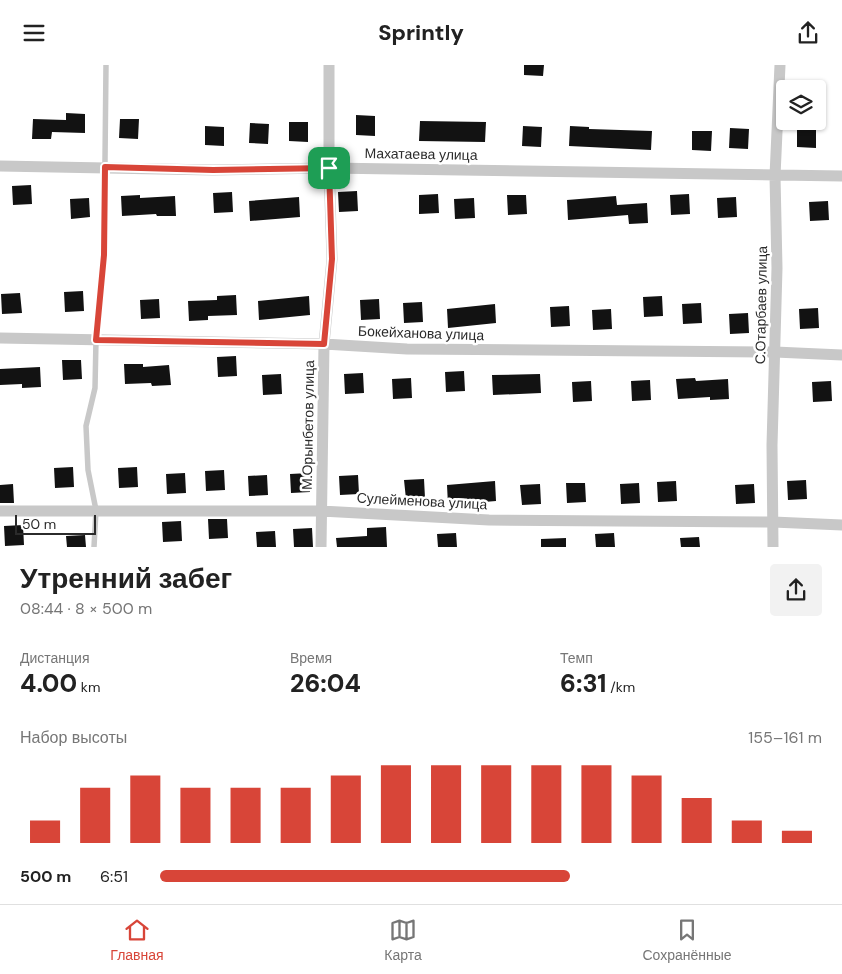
<!DOCTYPE html>
<html lang="ru">
<meta charset="utf-8">
<style>
body{margin:0;font-family:"DM Sans",sans-serif;background:#f2f2f2;color:#222;height:100vh;display:flex;flex-direction:column;font-size:19px;white-space:nowrap}
*{box-sizing:border-box;margin:0}
p{font-size:16px;color:#767676}
.icon{flex:none;width:28px;height:28px;fill:none;stroke:currentColor;stroke-width:2;stroke-linecap:round;stroke-linejoin:round}
.map{position:relative;height:482px;overflow:hidden}
.side{display:flex;flex-direction:column;background:#fff;flex:1}
.side>*{flex:none}
.controls{position:absolute;left:776px;top:15px;display:grid;gap:10px}
.controls a{display:grid;place-items:center;width:50px;height:50px;border-radius:5px;background:#fff;box-shadow:0 1px 4px #0004;font-size:25px}
.scale{position:absolute;left:15px;bottom:12px;width:81px;box-sizing:border-box;padding-left:5px;border:2px solid #2b2b2b;border-top:0;font-size:14px;line-height:18px;white-space:nowrap;color:#2b2b2b;-webkit-text-stroke:4px #fff;paint-order:stroke}
.pin{position:absolute;display:grid;place-items:center;width:42px;height:42px;color:#fff;margin:-21px;border-radius:10px;box-shadow:0 2px 8px #0006}
.round{display:grid;place-items:center;flex:none;width:52px;height:52px;border-radius:5px;background:#f2f2f2}
.overview{display:flex;align-items:center;justify-content:space-between;height:85px;padding:0 20px}
h1{font-size:28px;font-weight:800;line-height:38px}
.metrics{display:grid;grid-template-columns:repeat(3,1fr);gap:8px;height:85px;padding:5px 20px}
.metrics div{display:grid;align-content:center}
.metrics b{font-size:25px;font-weight:800}
.metrics small{font-size:14px;font-weight:400}
.metrics p{font-size:14px}
.chart{height:140px;padding:10px 20px}
.chart p{display:flex;justify-content:space-between}
.chart svg{width:100%;height:90px;margin-top:5px;stroke:#d84538;stroke-width:6}
ul{padding:0 20px;list-style:none;font-size:16px}
li{display:grid;grid-template-columns:80px 60px 1fr;align-items:center;height:38px}
li i{height:12px;border-radius:6px;background:#d84538}
header{display:flex;justify-content:space-between;align-items:center;height:65px;padding:0 20px;background:#fff;font-size:22px;font-weight:800}
.dock{display:flex;justify-content:space-around;align-items:center;height:70px;border-top:1px solid #e0e0e0;background:#fff;font-size:14px;color:#767676}
.dock a{display:grid;justify-items:center;gap:2px}
.dock .active{color:#d84538}
.map>svg:first-child{display:block}
.building{fill:#121212}
.lines{fill:none;stroke-linecap:round;stroke-linejoin:round}
.lane{stroke:#c8c8c8;stroke-width:5.5}
.street{stroke:#c8c8c8;stroke-width:11}
.route-casing{stroke:#fff;stroke-width:10}
.route{stroke:#d84538;stroke-width:6}
.labels{text-anchor:middle;dominant-baseline:central;stroke-width:5;stroke-linejoin:round;paint-order:stroke}
.street-label{font-size:14px;fill:#2b2b2b;stroke:#fff}
</style>
<header><svg class="icon" aria-label="menu" viewBox="0 0 24 24"><path d="M4 6h16M4 12h16M4 18h16"/></svg>Sprintly<svg class="icon" aria-label="share" viewBox="0 0 24 24"><path d="M12 15V3M7 8l5-5 5 5M5 13v7h14v-7"/></svg></header>
<div class="map">
<svg width="842" height="482" viewBox="0 0 842 482">
<rect width="100%" height="100%" fill="#fff"/>
<!-- building -->
<path class="building" d="M 524,0 L 544,0 L 543,11 L 524,10 Z
M 66,48 L 85,49 L 85,68 L 52,67 L 51,74 L 32,74 L 33,54 L 66,55 Z
M 356,50 L 375,51 L 375,71 L 356,70 Z
M 120,54 L 139,54 L 138,74 L 119,73 Z
M 420,56 L 486,57 L 485,77 L 419,76 Z
M 289,57 L 308,57 L 308,77 L 289,76 Z
M 250,58 L 269,59 L 268,79 L 249,78 Z
M 205,61 L 224,62 L 224,81 L 205,80 Z
M 523,61 L 542,62 L 541,82 L 522,81 Z
M 570,61 L 589,62 L 589,64 L 652,66 L 651,85 L 569,81 Z
M 730,63 L 749,64 L 748,84 L 729,83 Z
M 797,63 L 816,64 L 816,83 L 797,82 Z
M 692,66 L 712,66 L 711,86 L 692,85 Z
M 31,120 L 32,139 L 13,140 L 12,121 Z
M 357,126 L 358,146 L 339,147 L 338,127 Z
M 232,127 L 233,147 L 214,148 L 213,128 Z
M 438,129 L 439,148 L 419,149 L 419,130 Z
M 689,129 L 690,149 L 671,150 L 670,130 Z
M 140,130 L 140,133 L 175,131 L 176,151 L 157,151 L 156,149 L 122,151 L 121,131 Z
M 507,130 L 526,130 L 527,149 L 508,150 Z
M 616,131 L 617,140 L 647,138 L 648,158 L 629,159 L 628,150 L 568,155 L 567,135 Z
M 299,132 L 300,152 L 250,156 L 249,136 Z
M 736,132 L 737,152 L 718,153 L 717,133 Z
M 89,133 L 90,152 L 71,154 L 70,134 Z
M 474,133 L 475,153 L 455,154 L 454,134 Z
M 828,136 L 829,155 L 810,156 L 809,137 Z
M 83,226 L 84,246 L 65,247 L 64,227 Z
M 20,228 L 22,248 L 2,249 L 1,229 Z
M 236,230 L 237,250 L 208,251 L 208,255 L 189,256 L 188,236 L 217,235 L 217,231 Z
M 309,231 L 310,250 L 259,255 L 258,236 Z
M 662,231 L 663,251 L 644,252 L 643,232 Z
M 159,234 L 160,253 L 141,254 L 140,235 Z
M 379,234 L 380,254 L 361,255 L 360,235 Z
M 422,237 L 423,257 L 404,258 L 403,238 Z
M 701,238 L 702,258 L 683,259 L 682,239 Z
M 495,239 L 496,258 L 448,263 L 447,244 Z
M 569,241 L 570,261 L 551,262 L 550,242 Z
M 818,243 L 819,263 L 800,264 L 799,244 Z
M 611,244 L 612,264 L 593,265 L 592,245 Z
M 748,248 L 749,268 L 730,269 L 729,249 Z
M 236,291 L 237,311 L 218,312 L 217,292 Z
M 62,295 L 81,295 L 82,314 L 63,315 Z
M 124,299 L 143,299 L 143,302 L 169,300 L 171,320 L 152,321 L 151,318 L 125,319 Z
M 40,302 L 41,322 L 22,323 L 22,319 L 0,320 L 0,304 Z
M 464,306 L 465,326 L 446,327 L 445,307 Z
M 363,308 L 364,328 L 345,329 L 344,309 Z
M 281,309 L 282,329 L 263,330 L 262,310 Z
M 540,309 L 541,328 L 493,330 L 492,310 Z
M 411,313 L 412,333 L 393,334 L 392,314 Z
M 695,313 L 696,316 L 728,314 L 729,334 L 710,335 L 710,332 L 678,334 L 676,314 Z
M 650,315 L 651,335 L 632,336 L 631,316 Z
M 591,316 L 592,336 L 573,337 L 572,317 Z
M 831,316 L 832,336 L 813,337 L 812,317 Z
M 73,402 L 74,422 L 55,423 L 54,403 Z
M 137,402 L 138,422 L 119,423 L 118,403 Z
M 224,405 L 225,425 L 206,426 L 205,406 Z
M 185,408 L 186,428 L 167,429 L 166,409 Z
M 309,408 L 310,427 L 291,428 L 290,409 Z
M 267,410 L 268,430 L 249,431 L 248,411 Z
M 358,410 L 359,429 L 340,430 L 339,411 Z
M 424,414 L 425,433 L 406,434 L 404,415 Z
M 806,415 L 807,434 L 788,435 L 787,416 Z
M 495,416 L 496,436 L 448,440 L 447,420 Z
M 676,416 L 677,436 L 658,437 L 657,417 Z
M 566,418 L 585,418 L 586,437 L 567,438 Z
M 639,418 L 640,438 L 621,439 L 620,419 Z
M 13,419 L 14,438 L 0,438 L 0,420 Z
M 540,419 L 541,439 L 522,440 L 520,420 Z
M 754,419 L 755,438 L 736,439 L 735,420 Z
M 208,454 L 227,454 L 228,473 L 209,474 Z
M 181,456 L 182,476 L 163,477 L 162,457 Z
M 23,460 L 24,480 L 5,481 L 4,461 Z
M 386,462 L 387,482 L 337,482 L 336,473 L 367,471 L 367,463 Z
M 312,463 L 313,482 L 294,482 L 293,464 Z
M 275,466 L 276,482 L 257,482 L 256,467 Z
M 456,468 L 457,482 L 438,482 L 437,469 Z
M 614,468 L 615,482 L 596,482 L 595,469 Z
M 85,470 L 86,482 L 67,482 L 66,471 Z
M 699,472 L 700,482 L 681,482 L 680,473 Z
M 566,473 L 566,482 L 541,482 L 541,474 Z"/>
<g class="lines">
<!-- lane -->
<path class="lane" d="M 94,482 L 96,445 L 88,405 L 86,361 L 95,323 L 96,275 L 104,190 L 106,0"/>
<!-- street -->
<path class="street" d="M 0,101 L 213,105 L 329,103 L 842,111
M 0,273 L 324,279 L 407,284 L 775,287 L 842,290
M 0,446 L 321,446 L 489,455 L 773,457 L 842,460
M 321,482 L 324,279 L 332,194 L 329,103 L 329,0
M 773,482 L 772,380 L 777,203 L 775,111 L 780,0"/>
</g>
<g class="lines">
<!-- route casing -->
<g class="route-casing">
<path id="route" d="M 105,102 L 213,105 L 329,103 L 332,194 L 324,279 L 96,275 L 104,190 Z"/>
</g>
<!-- route -->
<use href="#route" class="route"/>
</g>
<g class="labels">
<!-- street labels -->
<g class="street-label">
<text transform="translate(421 89) rotate(1)">Махатаева улица</text>
<text transform="translate(761 240) rotate(-89)">С.Отарбаев улица</text>
<text transform="translate(421 268) rotate(2)">Бокейханова улица</text>
<text transform="translate(308 360) rotate(-89)">М.Орынбетов улица</text>
<text transform="translate(422 436) rotate(3)">Сулейменова улица</text>
</g>
</g>
</svg>
<div class="controls">
<a><svg class="icon" aria-label="layers" viewBox="0 0 24 24"><path d="M12 4l9 5-9 5-9-5zM3 14l9 5 9-5"/></svg></a>
</div>
<div class="scale">50 m</div>
<div class="pin" style="left:329px;top:103px;background:#1e9e55"><svg class="icon" aria-label="arrive" viewBox="0 0 24 24"><path d="M6 21V4h12l-3 4 3 4H6"/></svg></div>
</div>
<section class="side">
<div class="overview"><div><h1>Утренний забег</h1><p>08:44 · 8 × 500 m</p></div><a class="round"><svg class="icon" aria-label="share" viewBox="0 0 24 24"><path d="M12 15V3M7 8l5-5 5 5M5 13v7h14v-7"/></svg></a></div>
<div class="metrics">
<div><p>Дистанция</p><b>4.00<small> km</small></b></div>
<div><p>Время</p><b>26:04</b></div>
<div><p>Темп</p><b>6:31<small> /km</small></b></div>
</div>
<div class="chart"><p><span>Набор высоты</span>155–161 m</p>
<svg viewBox="0 0 160 44" preserveAspectRatio="none"><path d="M5 44V33M15 44V17M25 44V11M35 44V17M45 44V17M55 44V17M65 44V11M75 44V6M85 44V6M95 44V6M105 44V6M115 44V6M125 44V11M135 44V22M145 44V33M155 44V38"/></svg>
</div>
<ul>
<li><b>500 m</b>6:51<i style="width:62%"></i></li>
</ul>
</section>
<nav class="dock">
<a class="active"><svg class="icon" aria-label="home" viewBox="0 0 24 24"><path d="M3 11l9-7 9 7M6 9v11h12V9"/></svg>Главная</a>
<a><svg class="icon" aria-label="map" viewBox="0 0 24 24"><path d="M3 6l6-2 6 2 6-2v14l-6 2-6-2-6 2zM9 4v14M15 6v14"/></svg>Карта</a>
<a><svg class="icon" aria-label="saved" viewBox="0 0 24 24"><path d="M7 4h10v16l-5-4-5 4z"/></svg>Сохранённые</a>
</nav>
